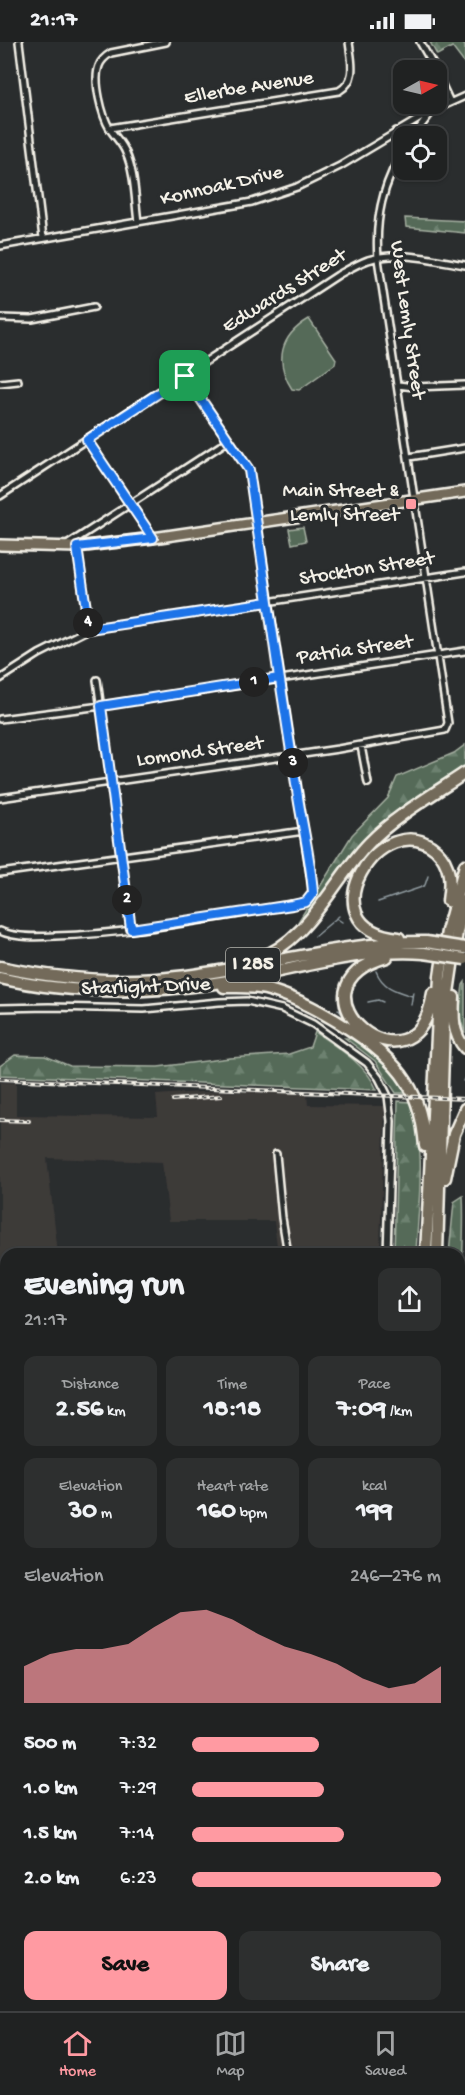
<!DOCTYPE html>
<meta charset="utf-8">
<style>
body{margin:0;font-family:"Gochi Hand",sans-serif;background:#2d2f2f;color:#f1f3f6;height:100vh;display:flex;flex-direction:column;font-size:22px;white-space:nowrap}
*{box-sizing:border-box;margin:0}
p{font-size:20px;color:#a2a4a5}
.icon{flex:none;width:33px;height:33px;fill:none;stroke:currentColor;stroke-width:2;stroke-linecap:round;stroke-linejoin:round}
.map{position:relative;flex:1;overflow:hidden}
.drawer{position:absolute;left:0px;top:1206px;width:465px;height:764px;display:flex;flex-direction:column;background:#202222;border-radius:18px 18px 0 0;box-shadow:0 2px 4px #0004,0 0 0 2px #3d3f40}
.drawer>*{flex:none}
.needle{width:39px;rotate:82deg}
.controls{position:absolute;left:393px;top:18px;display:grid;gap:12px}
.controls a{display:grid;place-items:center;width:54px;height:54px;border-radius:12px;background:#202222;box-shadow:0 2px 4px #0004,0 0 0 2px #3d3f40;font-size:30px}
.pin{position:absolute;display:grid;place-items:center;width:51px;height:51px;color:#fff;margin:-26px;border-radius:12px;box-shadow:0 3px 9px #0006}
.km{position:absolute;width:30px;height:30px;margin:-15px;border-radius:50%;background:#222;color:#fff;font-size:16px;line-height:30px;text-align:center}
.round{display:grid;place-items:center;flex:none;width:63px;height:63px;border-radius:12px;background:#2d2f2f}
.headline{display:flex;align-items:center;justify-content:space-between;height:102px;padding:0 24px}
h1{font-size:33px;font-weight:700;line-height:45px}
.figures{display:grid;grid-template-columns:repeat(3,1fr);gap:9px;height:102px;padding:6px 24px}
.figures div{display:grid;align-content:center;border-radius:12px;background:#2d2f2f;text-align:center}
.figures b{font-size:26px;font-weight:700}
.figures small{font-size:16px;font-weight:400}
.figures p{font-size:16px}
.chart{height:168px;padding:12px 24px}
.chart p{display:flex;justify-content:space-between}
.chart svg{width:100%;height:108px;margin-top:6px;fill:#ff9aa2;opacity:.7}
.primary-button{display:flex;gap:12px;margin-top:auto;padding:12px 24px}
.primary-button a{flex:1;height:69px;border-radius:12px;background:#ff9aa2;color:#111;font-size:24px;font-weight:700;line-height:69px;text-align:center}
.primary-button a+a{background:#2d2f2f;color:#f1f3f6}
ul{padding:0 24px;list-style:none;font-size:20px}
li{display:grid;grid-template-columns:96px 72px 1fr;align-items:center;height:45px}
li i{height:15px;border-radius:8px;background:#ff9aa2}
.status{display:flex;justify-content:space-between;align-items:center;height:42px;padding:0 30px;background:#202222;direction:ltr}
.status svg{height:16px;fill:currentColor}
.tabs{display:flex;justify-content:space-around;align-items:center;height:84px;border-top:2px solid #3d3f40;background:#202222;font-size:16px;color:#a2a4a5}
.tabs a{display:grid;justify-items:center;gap:3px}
.tabs .selected{color:#ff9aa2}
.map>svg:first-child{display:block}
.built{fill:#3e3a39}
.forest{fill:url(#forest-firs);stroke:#a4aea0;stroke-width:1.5}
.pitch{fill:#546b58;stroke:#a4aea0;stroke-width:1.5}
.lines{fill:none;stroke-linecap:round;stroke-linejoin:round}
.stream{stroke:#909ba0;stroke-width:1.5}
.minor-casing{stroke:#f4f1e8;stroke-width:10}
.secondary-casing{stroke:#f4f1e8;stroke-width:12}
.primary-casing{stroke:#f4f1e8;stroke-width:14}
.motorway-casing{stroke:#f4f1e8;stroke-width:15}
.minor{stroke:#2a2d2e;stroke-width:5}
.secondary{stroke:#2a2d2e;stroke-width:8}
.primary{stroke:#736b5a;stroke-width:9}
.motorway{stroke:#736b5a;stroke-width:10}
.rail-casing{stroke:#f4f1e8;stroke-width:4}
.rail{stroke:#2a2d2e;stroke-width:1.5;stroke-dasharray:4.5;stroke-linecap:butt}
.motorway-bridge-casing{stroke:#f4f1e8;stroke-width:15;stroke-linecap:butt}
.motorway-bridge{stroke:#736b5a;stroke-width:10}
.route-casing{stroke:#fff;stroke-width:12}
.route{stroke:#1a73e8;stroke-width:8}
.poi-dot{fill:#ff9aa2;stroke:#2a2d2e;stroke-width:2}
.labels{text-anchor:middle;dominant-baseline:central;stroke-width:6;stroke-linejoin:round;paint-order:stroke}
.shield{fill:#2a2d2e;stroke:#b7b6b0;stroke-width:1.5}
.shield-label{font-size:20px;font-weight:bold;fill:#f4f1e8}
.street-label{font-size:21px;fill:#f4f1e8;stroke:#2a2d2e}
.poi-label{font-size:21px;fill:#f4f1e8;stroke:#2a2d2e;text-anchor:end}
</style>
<div class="status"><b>21:17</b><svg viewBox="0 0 49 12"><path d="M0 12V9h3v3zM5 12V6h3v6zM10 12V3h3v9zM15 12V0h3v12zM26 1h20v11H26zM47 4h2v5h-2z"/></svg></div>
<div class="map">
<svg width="465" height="1969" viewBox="0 0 465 1969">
<defs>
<pattern id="forest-firs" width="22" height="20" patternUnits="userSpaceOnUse" patternTransform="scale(1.5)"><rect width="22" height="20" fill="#546b58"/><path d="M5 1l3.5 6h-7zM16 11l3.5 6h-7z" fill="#6d8170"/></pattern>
</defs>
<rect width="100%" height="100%" fill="#2a2d2e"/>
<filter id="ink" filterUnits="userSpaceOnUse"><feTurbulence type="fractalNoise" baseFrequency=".0167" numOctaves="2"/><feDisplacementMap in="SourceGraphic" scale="12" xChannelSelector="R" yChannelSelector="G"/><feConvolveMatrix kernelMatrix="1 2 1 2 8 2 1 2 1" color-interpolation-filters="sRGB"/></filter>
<g filter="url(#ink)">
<!-- built -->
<path class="built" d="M 0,1040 L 16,1041 L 16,1073 L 158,1075 L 156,1053 L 216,1049 L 307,1052 L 308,1063 L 385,1064 L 380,1205 L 342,1212 L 278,1212 L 274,1179 L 169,1179 L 162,1120 L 47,1116 L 58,1212 L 6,1212 L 6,1337 L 0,1338 Z"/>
<!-- forest -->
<path class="forest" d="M 430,0 L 462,0 L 465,4 L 465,22 L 452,5 L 437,13 Z
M 405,176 L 465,179 L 465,191 L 406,185 Z
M 465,703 L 465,723 L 371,792 L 339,827 L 303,880 L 298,880 L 352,793 L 388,756 L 397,735 L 454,711 Z
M 465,940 L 465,991 L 459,973 L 463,943 Z
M 315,990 C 337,1005 367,1023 377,1048 L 0,1033 L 0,1024 L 15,1013 L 45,1014 L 70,1024 L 158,1025 L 230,1016 L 289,1012 L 310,1005 Z
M 345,996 C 370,996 395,1033 409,1051 L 396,1051 L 375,1019 Z
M 398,1059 L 411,1060 C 427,1107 418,1163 416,1212 L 394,1212 Z
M 463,1154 C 465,1190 461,1226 461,1263 L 459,1264 L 459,1212 L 449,1212 L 454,1160 Z
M 465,1294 L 465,1367 L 459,1368 L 459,1314 Z
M 459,1960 L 462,1962 L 458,1969 L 404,1969 L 409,1964 L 459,1964 Z
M 202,1964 L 246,1964 L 244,1969 L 231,1969 L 230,1966 L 205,1969 Z
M 333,1964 L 373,1964 L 366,1969 L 334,1969 Z"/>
<!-- pitch -->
<path class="pitch" d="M 309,277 L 336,317 L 335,322 L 299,348 L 292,347 C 274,319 280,294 309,277 Z
M 303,485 L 306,499 L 292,502 L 289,487 Z"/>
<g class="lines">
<!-- stream -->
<path class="stream" d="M 378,860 L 422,845 L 425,843 L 428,834
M 336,876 L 342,880
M 315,894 L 339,874
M 376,929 C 383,946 396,949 412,954
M 368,960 L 378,958 L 383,960
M 411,963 L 413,950
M 338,967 L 342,972
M 463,1039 L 465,1035
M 0,1847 L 6,1846"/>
<!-- minor casing -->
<g class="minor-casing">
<path id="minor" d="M 19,0 L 43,196
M 420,0 L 436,28
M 436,30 L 450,60
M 110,86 L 339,49 C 358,38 351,18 349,0
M 396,89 L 404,94
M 413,94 L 431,71
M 138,180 C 135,158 135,131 126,111 C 123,102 115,95 110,87 C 102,74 93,39 99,24 C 101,18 106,14 111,11 L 166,0
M 0,204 L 252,160 L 297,145 L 340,124 L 434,68 L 465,54
M 0,276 L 32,277 L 94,265
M 0,341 L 18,339
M 398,343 L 414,345 L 465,343
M 87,398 L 153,496
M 409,415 L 465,406
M 0,454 L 338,233 C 347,228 357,222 368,218 C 400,208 433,218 465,223
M 67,503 L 229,398
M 77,505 L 89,587
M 0,637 L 39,612 L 89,587 L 465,530
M 97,638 L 131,887
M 0,677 L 101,664 L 465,609
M 361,704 L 368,741
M 0,756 L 338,707 L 445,688 L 448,681 L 378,217 C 375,177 382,142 404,108
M 0,831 L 304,789
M 0,889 C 15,896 38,895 55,894 C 134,892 214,875 293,863 L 306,860 L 313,851 L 249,428 L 185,334
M 0,966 L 49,965 L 144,967 L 219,960 L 247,959 L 282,967 L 313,982 L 367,1021 L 379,1036 L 388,1054 L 391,1079 L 387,1212
M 276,1112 L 282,1176 L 288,1212
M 369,1212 L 387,1208
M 0,1424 L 6,1423
M 459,1483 L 463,1374
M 459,1613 L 465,1612
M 0,1661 L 6,1660
M 0,1735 L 6,1735
M 0,1919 L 6,1918
M 74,1964 L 77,1969
M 173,1964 L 176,1969"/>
</g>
<!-- secondary casing -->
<g class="secondary-casing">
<path id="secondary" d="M 459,1275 L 465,1273
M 0,1357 L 6,1356
M 459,1776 L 465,1781"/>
</g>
<!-- primary casing -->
<g class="primary-casing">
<path id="primary" d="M 0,503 L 77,505 L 153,496 L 465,450
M 459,1905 L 465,1901
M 323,1964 L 323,1969
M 249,1969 L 251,1964
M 378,1969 L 386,1964"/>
</g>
<!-- motorway casing -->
<g class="motorway-casing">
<path id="motorway" d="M 399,896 C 302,886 383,761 436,808 C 451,822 451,840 448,859
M 387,915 C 277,946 416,1065 433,951
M 255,918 C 310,899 331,840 369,801 C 395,774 434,752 465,731
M 0,925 C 58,937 119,942 177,935 C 260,926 342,899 426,900
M 0,936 C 77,954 158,951 235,938 C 298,927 361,906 424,911
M 224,945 C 237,945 253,944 265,947 C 308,958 382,1001 406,1039 C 419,1059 423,1081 425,1104
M 454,955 C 453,974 452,991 465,1006
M 445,1136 L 454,1092 L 465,1067
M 426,1212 L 440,934 L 447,889 L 465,823
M 437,1212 L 444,978 L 457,890 L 465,858
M 278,1969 L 279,1964
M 289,1969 L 290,1964"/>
</g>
<!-- minor -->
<use href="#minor" class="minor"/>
<!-- secondary -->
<use href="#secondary" class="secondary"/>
<!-- primary -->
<use href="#primary" class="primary"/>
<!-- motorway -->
<use href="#motorway" class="motorway"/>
<!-- rail casing -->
<g class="rail-casing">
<path id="rail" d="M 0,1037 L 465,1057
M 173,1058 L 221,1054
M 0,1078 L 29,1079"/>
</g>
<!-- rail -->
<use href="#rail" class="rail"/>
<!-- motorway-bridge casing -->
<g class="motorway-bridge-casing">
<path id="motorway-bridge" d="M 426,900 L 465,906
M 424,911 L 465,917"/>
</g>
<!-- motorway-bridge -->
<use href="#motorway-bridge" class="motorway-bridge"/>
</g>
</g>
<g class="lines" filter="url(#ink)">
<!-- route casing -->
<g class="route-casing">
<path id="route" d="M 185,334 L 249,428 L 279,636 L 101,664 L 131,887 L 292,863 L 306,860 L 313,851 C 311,819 303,787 298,755 C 288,690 278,625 268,560 L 89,587 L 77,505 L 153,496 L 87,398 L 185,334"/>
</g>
<!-- route -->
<use href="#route" class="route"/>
</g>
<!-- markers -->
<rect class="poi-dot" x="405" y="456" width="12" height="12" rx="3"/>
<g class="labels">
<!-- shield labels -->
<rect class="shield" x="226" y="906" width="54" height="34" rx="4.5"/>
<g class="shield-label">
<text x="253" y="923">I 285</text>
</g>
<!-- street labels -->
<g class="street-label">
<text transform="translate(249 47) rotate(-9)">Ellerbe Avenue</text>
<text transform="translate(222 145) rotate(-13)">Konnoak Drive</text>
<text transform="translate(285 250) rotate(-32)">Edwards Street</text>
<text transform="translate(406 278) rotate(82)">West Lemly Street</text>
<text transform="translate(367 528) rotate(-9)">Stockton Street</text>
<text transform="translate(355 609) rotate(-8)">Patria Street</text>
<text transform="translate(200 711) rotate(-8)">Lomond Street</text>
<text transform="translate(146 946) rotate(-2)">Starlight Drive</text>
</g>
<!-- poi labels -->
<g class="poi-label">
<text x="399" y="450">Main Street &amp;<tspan x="399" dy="24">Lemly Street</tspan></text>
</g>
</g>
</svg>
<div class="controls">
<a><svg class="needle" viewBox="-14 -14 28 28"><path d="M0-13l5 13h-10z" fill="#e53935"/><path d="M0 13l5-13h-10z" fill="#a2a4a5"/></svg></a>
<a><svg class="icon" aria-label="locate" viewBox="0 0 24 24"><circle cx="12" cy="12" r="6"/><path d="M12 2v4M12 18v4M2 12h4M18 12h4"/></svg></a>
</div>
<div class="pin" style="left:185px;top:334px;background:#1e9e55"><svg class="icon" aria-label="arrive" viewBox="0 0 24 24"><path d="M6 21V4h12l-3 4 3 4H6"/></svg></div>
<b class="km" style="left:254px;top:640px">1</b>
<b class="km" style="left:127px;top:858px">2</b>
<b class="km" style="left:293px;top:721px">3</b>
<b class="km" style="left:88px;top:581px">4</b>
<section class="drawer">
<div class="headline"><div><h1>Evening run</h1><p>21:17</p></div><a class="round"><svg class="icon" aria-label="share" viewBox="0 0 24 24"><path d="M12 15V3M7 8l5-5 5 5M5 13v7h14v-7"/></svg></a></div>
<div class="figures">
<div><p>Distance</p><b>2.56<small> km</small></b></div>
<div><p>Time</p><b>18:18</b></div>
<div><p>Pace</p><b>7:09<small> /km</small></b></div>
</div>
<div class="figures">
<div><p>Elevation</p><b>30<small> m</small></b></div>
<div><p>Heart rate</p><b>160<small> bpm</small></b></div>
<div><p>kcal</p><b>199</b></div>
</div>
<div class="chart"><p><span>Elevation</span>246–276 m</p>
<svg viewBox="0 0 160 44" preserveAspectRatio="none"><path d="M0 44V29L10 24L20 22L30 22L40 20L50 13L60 7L70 6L80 10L90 16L100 21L110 24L120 28L130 34L140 38L150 36L160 29V44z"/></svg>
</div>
<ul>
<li><b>500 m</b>7:32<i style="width:51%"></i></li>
<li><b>1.0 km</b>7:29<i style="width:53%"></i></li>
<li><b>1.5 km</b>7:14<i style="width:61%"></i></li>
<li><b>2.0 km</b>6:23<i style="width:100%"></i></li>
</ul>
<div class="primary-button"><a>Save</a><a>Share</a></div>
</section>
</div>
<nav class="tabs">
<a class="selected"><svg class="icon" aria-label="home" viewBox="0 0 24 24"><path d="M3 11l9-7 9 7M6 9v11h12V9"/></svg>Home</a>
<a><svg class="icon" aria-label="map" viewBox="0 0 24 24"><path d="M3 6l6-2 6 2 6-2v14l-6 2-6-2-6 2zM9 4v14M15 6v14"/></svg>Map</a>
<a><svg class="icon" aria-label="saved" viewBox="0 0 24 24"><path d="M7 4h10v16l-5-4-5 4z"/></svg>Saved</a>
</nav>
